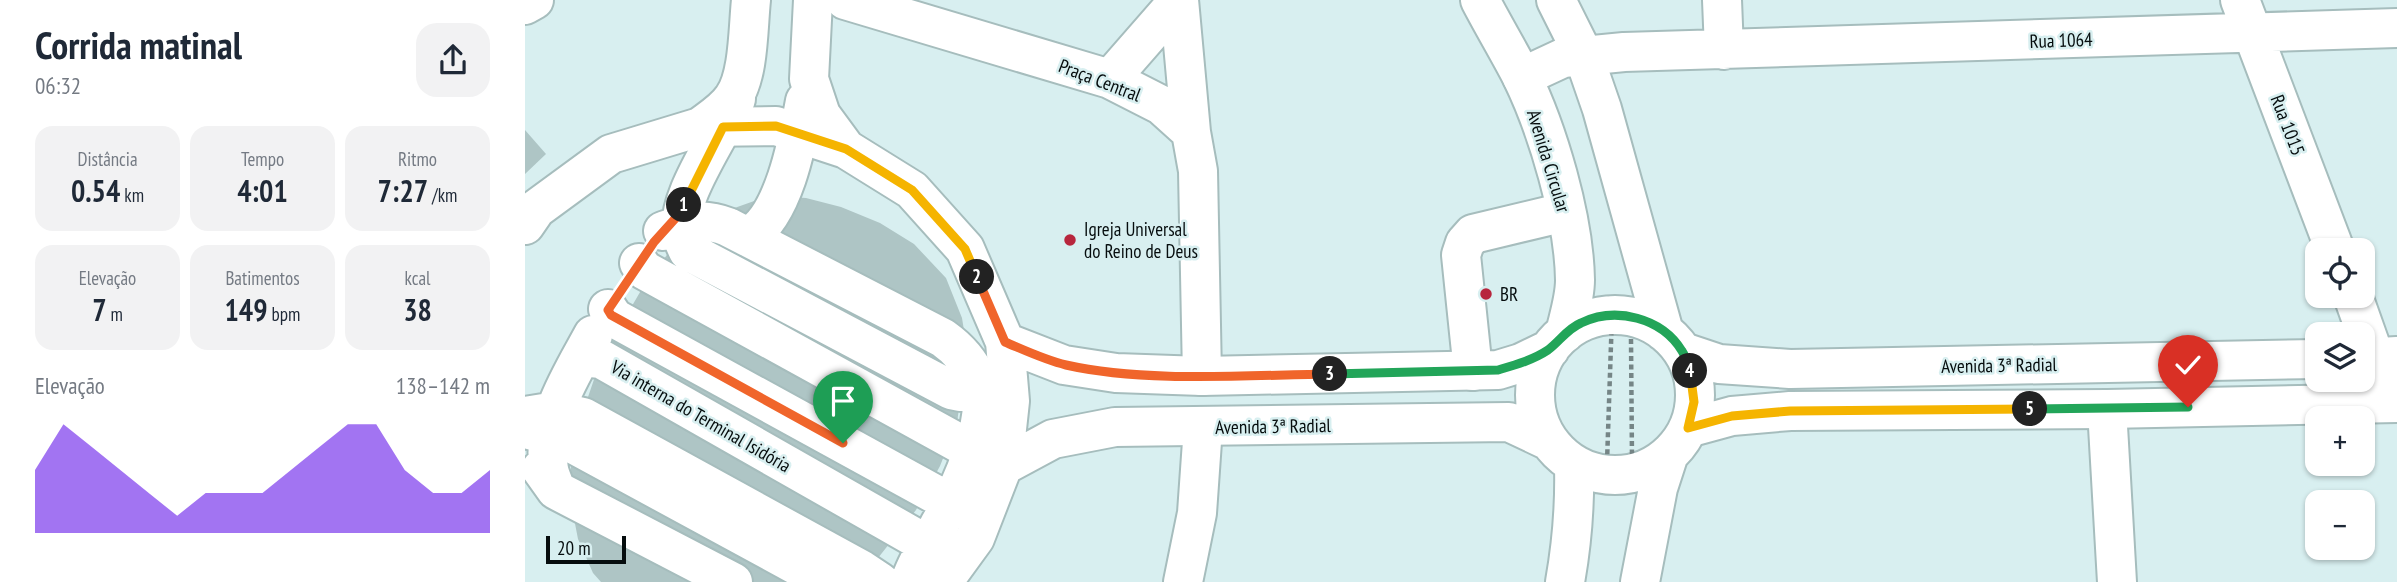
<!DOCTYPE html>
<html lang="pt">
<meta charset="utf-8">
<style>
body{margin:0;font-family:"PT Sans Narrow",sans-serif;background:#f2f2f3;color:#1f2937;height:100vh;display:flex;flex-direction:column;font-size:26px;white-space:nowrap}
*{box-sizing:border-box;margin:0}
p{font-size:23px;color:#747a83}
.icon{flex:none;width:38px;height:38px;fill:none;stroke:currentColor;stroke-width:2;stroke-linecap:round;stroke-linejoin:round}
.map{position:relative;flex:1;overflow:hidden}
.panel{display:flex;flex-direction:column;background:#fff;width:525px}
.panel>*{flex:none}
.buttons{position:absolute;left:1780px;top:238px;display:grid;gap:14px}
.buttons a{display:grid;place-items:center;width:70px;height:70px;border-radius:14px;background:#fff;box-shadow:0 2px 5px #0004;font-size:35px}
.scale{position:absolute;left:21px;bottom:18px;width:80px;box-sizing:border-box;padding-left:7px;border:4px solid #060d0e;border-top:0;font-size:19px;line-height:24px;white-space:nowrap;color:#060d0e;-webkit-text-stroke:5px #d8eff0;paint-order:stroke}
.pin{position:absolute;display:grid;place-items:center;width:60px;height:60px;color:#fff;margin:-72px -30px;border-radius:50% 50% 50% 0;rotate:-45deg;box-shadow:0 0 7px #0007}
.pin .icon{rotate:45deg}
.km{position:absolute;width:35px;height:35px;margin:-18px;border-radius:50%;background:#222;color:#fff;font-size:19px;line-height:35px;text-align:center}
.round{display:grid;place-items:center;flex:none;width:74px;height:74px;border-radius:21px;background:#f2f2f3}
.head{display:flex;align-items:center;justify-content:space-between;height:119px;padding:0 35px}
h1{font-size:38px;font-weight:700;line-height:52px}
.metrics{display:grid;grid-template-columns:repeat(3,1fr);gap:10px;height:119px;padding:7px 35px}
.metrics div{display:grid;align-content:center;border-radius:18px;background:#f2f2f3;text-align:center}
.metrics b{font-size:30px;font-weight:700}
.metrics small{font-size:19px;font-weight:400}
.metrics p{font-size:19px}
.chart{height:196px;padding:14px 35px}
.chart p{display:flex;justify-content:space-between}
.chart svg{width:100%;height:126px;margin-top:7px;fill:#7c3aed;opacity:.7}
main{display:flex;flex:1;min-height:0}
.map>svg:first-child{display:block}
.building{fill:#aec5c5}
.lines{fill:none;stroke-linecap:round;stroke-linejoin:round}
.minor-casing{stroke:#a6bdbd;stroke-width:42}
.major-casing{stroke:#a6bdbd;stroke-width:42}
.path{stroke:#758586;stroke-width:4.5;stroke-dasharray:5 3.5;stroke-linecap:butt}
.minor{stroke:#fff;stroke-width:38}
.major{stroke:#fff;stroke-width:38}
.split-1-casing{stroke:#fff;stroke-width:14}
.split-2-casing{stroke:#fff;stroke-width:14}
.split-3-casing{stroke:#fff;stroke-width:14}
.split-4-casing{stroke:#fff;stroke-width:14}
.split-5-casing{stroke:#fff;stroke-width:14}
.split-6-casing{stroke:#fff;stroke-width:14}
.split-1{stroke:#f0652b;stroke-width:9}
.split-2{stroke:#f5b400;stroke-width:9}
.split-3{stroke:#f0652b;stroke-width:9}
.split-4{stroke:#22a559;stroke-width:9}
.split-5{stroke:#f5b400;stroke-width:9}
.split-6{stroke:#22a559;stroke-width:9}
.poi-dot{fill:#b7263d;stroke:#d8eff0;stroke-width:2.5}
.labels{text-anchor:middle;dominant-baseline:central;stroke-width:5;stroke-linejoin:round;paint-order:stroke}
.street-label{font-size:19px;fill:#060d0e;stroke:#d8eff0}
.poi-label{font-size:19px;fill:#060d0e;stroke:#d8eff0;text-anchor:start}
</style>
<main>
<section class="panel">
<div class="head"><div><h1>Corrida matinal</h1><p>06:32</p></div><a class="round"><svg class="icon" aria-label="share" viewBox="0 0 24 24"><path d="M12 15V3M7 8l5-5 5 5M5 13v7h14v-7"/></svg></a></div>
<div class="metrics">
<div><p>Distância</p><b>0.54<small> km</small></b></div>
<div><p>Tempo</p><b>4:01</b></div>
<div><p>Ritmo</p><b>7:27<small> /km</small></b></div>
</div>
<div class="metrics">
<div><p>Elevação</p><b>7<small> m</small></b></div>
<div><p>Batimentos</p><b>149<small> bpm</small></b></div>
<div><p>kcal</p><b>38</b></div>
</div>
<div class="chart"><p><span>Elevação</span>138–142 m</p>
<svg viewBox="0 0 160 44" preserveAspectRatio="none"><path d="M0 44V22L10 6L20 14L30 22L40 30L50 38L60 30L70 30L80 30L90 22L100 14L110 6L120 6L130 22L140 30L150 30L160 22V44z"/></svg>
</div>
</section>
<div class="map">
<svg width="1872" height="582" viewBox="0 0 1872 582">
<rect width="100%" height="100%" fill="#d8eff0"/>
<!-- building -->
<path class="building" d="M 0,130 L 21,154 L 0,174 Z
M 253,196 L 281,198 L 316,207 L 355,223 L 389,244 L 421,278 L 437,318 L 442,349 L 432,423 L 415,466 L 391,510 L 334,582 L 76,582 L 68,573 L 53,539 L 45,498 L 46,463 L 50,435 L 76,359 L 118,287 L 156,236 L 201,211 L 232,200 Z"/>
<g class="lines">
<!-- minor casing -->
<g class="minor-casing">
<path id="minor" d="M 320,0 L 585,79 L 636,105 L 666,132
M 654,0 L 666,132 L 673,171 L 677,376
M 1197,0 L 1199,50
M 1715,0 L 1810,250
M 0,5 L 9,0
M 997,77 L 1038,58 L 1099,52 L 1872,28
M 585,79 L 654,0
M 211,99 C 197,136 149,197 157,236 C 158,241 161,247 163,251 L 426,390 L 436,392 L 453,379
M 138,231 C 164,222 177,217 203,227 L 418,338 C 432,348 445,362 452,378 C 470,416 433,492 414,525 C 404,544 391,562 385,582
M 222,237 C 259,219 273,139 280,101
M 114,263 L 119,270 L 448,451
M 1828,296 L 1866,403
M 83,309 L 89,318 L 426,503
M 56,357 L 76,359 L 403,545
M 948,371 L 936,255 L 940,243 L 948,234 L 1040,212
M 1582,409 L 1592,582
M 0,416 L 31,411 L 58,417 L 337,570 L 355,582
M 0,429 L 39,439 L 302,582
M 16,469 L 31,490 L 208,582
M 31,490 C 29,483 25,476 24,469 C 15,422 47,374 68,335
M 658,582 L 672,513 L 678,427"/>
</g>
<!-- major casing -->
<g class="major-casing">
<path id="major" d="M 288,0 L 284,79 L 296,115 L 321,149
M 955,0 C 968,25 983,50 996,75 C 1023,130 1049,218 1050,280 C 1050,298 1044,316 1040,333
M 1031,0 L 1058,54 L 1077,109 L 1139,332
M 175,127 C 187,118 200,110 208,98 C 224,76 223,28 226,0
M 0,225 L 11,209 L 86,154 L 175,127 L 251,126 L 321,149 L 387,190 L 440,249 L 480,342 L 485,401 L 478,466 L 450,538 L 418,582
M1010 395a80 80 0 1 1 160 0a80 80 0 1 1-160 0Z
M 480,342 L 539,365 L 591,373 L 677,376 L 973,370 L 996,363 L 1025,349
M 1158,352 L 1194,364 L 1265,369 L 1792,359
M 1838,358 L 1872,356
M 1163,428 L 1207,416 L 1265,411 L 1582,409 L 1872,403
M 478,466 L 528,439 L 590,427 L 984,422 L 1022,440
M 1040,582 C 1047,543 1050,505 1049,465
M 1115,582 L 1133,488 L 1144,454"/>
</g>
<!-- path -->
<path class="path" d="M 1082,297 L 1087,315 L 1082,462
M 1106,339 L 1107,459"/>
<!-- minor -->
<use href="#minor" class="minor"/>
<!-- major -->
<use href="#major" class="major"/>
</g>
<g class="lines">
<!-- split-1 casing -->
<g class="split-1-casing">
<path id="split-1" d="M 159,205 L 157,211 L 129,242 L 83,310 L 86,315 L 318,443"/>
</g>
<!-- split-2 casing -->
<g class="split-2-casing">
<path id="split-2" d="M 159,205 L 198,127 L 251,126 L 321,149 L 387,190 L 440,249 L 452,277"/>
</g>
<!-- split-3 casing -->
<g class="split-3-casing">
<path id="split-3" d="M 452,277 L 480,342 C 499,350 520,360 541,365 C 621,383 722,375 805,374"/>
</g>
<!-- split-4 casing -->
<g class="split-4-casing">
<path id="split-4" d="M 805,374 L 973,370 C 990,365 1008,360 1023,350 C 1035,341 1042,329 1056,323 C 1091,306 1137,318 1157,351 C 1161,357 1163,365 1165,371"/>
</g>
<!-- split-5 casing -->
<g class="split-5-casing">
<path id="split-5" d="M 1165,371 L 1169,402 L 1163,428 L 1207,416 L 1265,411 L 1505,409"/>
</g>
<!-- split-6 casing -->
<g class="split-6-casing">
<path id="split-6" d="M 1505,409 L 1663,407"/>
</g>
<!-- split-1 -->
<use href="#split-1" class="split-1"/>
<!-- split-2 -->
<use href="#split-2" class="split-2"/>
<!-- split-3 -->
<use href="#split-3" class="split-3"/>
<!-- split-4 -->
<use href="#split-4" class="split-4"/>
<!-- split-5 -->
<use href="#split-5" class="split-5"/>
<!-- split-6 -->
<use href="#split-6" class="split-6"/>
</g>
<!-- markers -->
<g class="poi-dot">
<circle cx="545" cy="240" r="7"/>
<circle cx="961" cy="294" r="7"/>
</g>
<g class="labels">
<!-- street labels -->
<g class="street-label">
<text transform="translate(1536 40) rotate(-2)">Rua 1064</text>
<text transform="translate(575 80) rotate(21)">Praça Central</text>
<text transform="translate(1763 125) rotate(69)">Rua 1015</text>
<text transform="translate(1024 161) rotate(73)">Avenida Circular</text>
<text transform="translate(1474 365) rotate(-1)">Avenida 3ª Radial</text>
<text transform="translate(176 416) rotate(30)">Via interna do Terminal Isidória</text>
<text transform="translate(748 426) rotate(-1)">Avenida 3ª Radial</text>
</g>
<!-- poi labels -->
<g class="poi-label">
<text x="559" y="229">Igreja Universal<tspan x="559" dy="22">do Reino de Deus</tspan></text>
<text x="975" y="294">BR</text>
</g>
</g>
</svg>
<div class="buttons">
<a><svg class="icon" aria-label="locate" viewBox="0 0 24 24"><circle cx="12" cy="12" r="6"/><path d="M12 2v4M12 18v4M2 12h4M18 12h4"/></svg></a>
<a><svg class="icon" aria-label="layers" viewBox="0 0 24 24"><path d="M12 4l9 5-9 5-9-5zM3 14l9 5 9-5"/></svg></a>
<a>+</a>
<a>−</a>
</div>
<div class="scale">20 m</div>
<div class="pin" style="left:318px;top:443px;background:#1e9e55"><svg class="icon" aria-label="arrive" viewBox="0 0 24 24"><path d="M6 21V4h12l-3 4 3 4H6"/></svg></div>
<div class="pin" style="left:1663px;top:407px;background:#d93025"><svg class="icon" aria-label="check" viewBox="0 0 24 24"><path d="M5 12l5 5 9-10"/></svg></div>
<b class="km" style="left:159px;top:205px">1</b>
<b class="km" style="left:452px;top:277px">2</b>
<b class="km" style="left:805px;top:374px">3</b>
<b class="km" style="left:1165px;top:371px">4</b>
<b class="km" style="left:1505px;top:409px">5</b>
</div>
</main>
